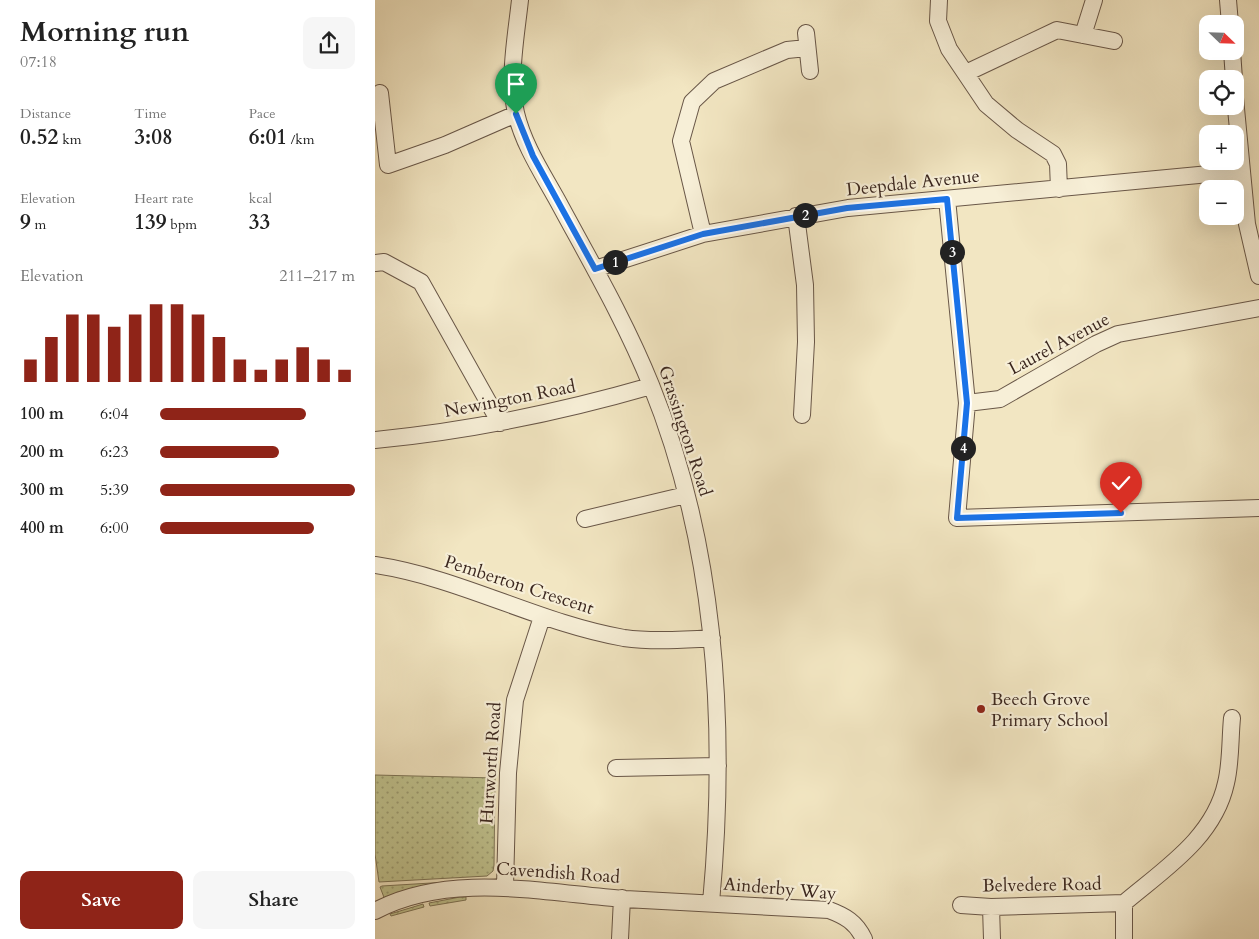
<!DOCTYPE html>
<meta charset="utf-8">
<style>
body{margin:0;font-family:Cardo,serif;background:#f6f6f6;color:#222;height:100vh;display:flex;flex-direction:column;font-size:19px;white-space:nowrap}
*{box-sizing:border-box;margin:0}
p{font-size:16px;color:#767676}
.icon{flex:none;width:28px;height:28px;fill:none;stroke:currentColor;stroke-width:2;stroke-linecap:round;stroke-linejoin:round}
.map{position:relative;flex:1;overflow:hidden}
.drawer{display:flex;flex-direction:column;background:#fff;width:375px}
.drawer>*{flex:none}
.needle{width:32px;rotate:113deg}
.fabs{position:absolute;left:824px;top:15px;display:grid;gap:10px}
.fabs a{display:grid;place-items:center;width:45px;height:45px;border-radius:10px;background:#fff;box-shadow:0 5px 20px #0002;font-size:25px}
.pin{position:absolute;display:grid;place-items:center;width:42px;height:42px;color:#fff;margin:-51px -21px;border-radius:50% 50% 50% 0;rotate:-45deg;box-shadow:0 0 5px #0007}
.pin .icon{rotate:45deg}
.km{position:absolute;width:25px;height:25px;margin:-12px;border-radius:50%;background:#222;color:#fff;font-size:14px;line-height:25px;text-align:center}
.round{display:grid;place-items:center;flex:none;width:52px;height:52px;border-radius:10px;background:#f6f6f6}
.head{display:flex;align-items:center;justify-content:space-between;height:85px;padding:0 20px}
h1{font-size:28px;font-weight:700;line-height:38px}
.metrics{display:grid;grid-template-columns:repeat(3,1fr);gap:8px;height:85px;padding:5px 20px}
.metrics div{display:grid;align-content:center}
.metrics b{font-size:21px;font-weight:700}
.metrics small{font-size:14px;font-weight:400}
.metrics p{font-size:14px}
.chart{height:140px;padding:10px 20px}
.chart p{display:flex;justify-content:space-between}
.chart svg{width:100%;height:90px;margin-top:5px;stroke:#8f2418;stroke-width:6}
.primary-button{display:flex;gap:10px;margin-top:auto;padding:10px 20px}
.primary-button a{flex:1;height:58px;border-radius:10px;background:#8f2418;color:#fff;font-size:20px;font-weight:700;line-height:58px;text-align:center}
.primary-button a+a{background:#f6f6f6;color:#222}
ul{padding:0 20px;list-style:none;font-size:16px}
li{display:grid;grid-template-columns:80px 60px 1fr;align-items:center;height:38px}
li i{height:12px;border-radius:6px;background:#8f2418}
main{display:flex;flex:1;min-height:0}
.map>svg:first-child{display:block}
.grass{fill:url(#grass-dots);stroke:#7e7557}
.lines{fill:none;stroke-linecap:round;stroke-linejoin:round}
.minor-casing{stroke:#695748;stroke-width:18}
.minor{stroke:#f7efd7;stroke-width:16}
.route-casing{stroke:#fff;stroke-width:10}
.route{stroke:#1a73e8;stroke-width:6}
.poi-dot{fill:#8f2418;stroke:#f7efd7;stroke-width:2}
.labels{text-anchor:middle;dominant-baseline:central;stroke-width:4.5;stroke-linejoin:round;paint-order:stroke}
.street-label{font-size:18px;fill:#3b271f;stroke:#f7efd7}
.poi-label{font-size:18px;fill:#3b271f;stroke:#f7efd7;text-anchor:start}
</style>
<main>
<section class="drawer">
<div class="head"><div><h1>Morning run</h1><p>07:18</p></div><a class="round"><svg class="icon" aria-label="share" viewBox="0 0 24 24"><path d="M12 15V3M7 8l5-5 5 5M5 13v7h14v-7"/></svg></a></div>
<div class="metrics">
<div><p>Distance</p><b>0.52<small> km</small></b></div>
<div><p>Time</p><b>3:08</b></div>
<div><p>Pace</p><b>6:01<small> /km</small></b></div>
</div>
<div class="metrics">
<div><p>Elevation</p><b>9<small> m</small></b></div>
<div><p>Heart rate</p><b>139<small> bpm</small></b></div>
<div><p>kcal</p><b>33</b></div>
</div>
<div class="chart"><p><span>Elevation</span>211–217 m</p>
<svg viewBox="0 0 160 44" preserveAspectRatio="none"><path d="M5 44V33M15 44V22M25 44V11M35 44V11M45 44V17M55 44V11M65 44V6M75 44V6M85 44V11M95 44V22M105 44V33M115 44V38M125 44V33M135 44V27M145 44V33M155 44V38"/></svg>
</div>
<ul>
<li><b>100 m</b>6:04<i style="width:75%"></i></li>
<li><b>200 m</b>6:23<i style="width:61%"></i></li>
<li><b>300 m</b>5:39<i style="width:100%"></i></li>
<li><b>400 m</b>6:00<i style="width:79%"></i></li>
</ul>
<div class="primary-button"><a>Save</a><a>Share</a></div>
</section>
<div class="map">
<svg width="884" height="939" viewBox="0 0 884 939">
<defs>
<pattern id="grass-dots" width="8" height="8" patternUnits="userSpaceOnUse" patternTransform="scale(1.25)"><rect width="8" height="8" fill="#c0c38f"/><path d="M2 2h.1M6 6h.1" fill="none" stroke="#9d9e74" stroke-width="1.8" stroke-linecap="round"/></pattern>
</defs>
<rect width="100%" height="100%" fill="#f2e6c2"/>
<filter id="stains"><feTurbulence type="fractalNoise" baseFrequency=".004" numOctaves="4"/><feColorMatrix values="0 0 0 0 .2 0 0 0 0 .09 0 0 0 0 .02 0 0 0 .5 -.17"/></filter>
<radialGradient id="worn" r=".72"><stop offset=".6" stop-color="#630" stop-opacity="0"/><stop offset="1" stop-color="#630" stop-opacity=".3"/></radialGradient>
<!-- grass -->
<path class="grass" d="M 0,775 L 120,778 L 119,865 L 118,871 L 112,876 L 4,882 L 0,854 Z
M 122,879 L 10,900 L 5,887 L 7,886 Z
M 85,897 L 91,897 L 91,900 L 55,906 L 54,903 Z
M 48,904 L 49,907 L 16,916 L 15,914 Z"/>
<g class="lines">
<!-- minor casing -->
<g class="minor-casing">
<path id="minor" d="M 145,0 C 141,37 133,77 141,113 C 149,147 170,177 186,207 C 218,266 251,323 276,385 C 342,548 352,730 336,903
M 564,0 L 563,21 L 574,49 L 611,104 L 642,130 L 678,154 L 683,164 L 684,189
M 853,0 L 855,24
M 431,33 L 435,71
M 708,35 L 719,0
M 857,51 L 859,79
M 591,73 L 682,30 L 739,41
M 5,93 L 13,165 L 70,145 L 141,114
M 860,98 L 872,224 L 884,276
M 572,199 L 592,403 L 582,518 L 884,508
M 421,216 L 430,285 L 431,342 L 427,415
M 328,234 L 306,141 L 317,102 L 339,81 L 412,50 L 432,48
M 0,263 L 9,262 L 46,282 L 125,423
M 220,269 L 328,234 L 473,208 L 866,171
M 592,403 L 625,399 L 721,344 L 743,334 L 884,308
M 0,440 C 94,431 186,412 276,386
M 210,519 L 311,495
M 0,565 C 86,578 163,623 249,638 C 277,642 309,640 337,638
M 241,768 L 343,766
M 130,886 L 133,773 L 140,700 L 167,617
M 586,905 L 616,907 L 749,903
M 616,907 L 617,939
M 0,911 C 75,871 169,893 250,899 C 318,903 386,906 454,910 C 470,916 481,922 489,939
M 245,939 L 247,898
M 749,939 L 749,903 C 789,869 839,838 851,783 C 856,763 855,739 857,718"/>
</g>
<!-- minor -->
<use href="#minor" class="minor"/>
</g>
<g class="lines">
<!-- route casing -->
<g class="route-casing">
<path id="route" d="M 141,114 L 158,156 L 220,269 L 328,234 L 472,208 L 572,199 L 592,403 L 582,518 L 746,513"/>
</g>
<!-- route -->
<use href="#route" class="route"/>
</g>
<!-- markers -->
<circle class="poi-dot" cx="606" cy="709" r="5"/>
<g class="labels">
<!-- street labels -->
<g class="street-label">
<text transform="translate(538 183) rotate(-6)">Deepdale Avenue</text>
<text transform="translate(684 344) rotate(-28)">Laurel Avenue</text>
<text transform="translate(135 399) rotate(-11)">Newington Road</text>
<text transform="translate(310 431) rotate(72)">Grassington Road</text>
<text transform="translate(144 585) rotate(18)">Pemberton Crescent</text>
<text transform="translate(116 763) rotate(-86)">Hurworth Road</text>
<text transform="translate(183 873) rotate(4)">Cavendish Road</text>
<text transform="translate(667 885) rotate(-1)">Belvedere Road</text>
<text transform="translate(405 889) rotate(5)">Ainderby Way</text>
</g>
<!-- poi labels -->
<g class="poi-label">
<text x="616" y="699">Beech Grove<tspan x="616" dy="21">Primary School</tspan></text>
</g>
</g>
<rect width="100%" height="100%" filter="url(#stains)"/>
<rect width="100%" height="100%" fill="url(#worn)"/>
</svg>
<div class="fabs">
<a><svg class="needle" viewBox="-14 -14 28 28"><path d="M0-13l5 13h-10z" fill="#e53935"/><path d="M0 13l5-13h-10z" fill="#767676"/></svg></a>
<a><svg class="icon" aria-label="locate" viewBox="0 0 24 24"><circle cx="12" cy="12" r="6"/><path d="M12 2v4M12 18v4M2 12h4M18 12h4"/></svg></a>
<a>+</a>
<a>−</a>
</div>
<div class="pin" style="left:141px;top:114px;background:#1e9e55"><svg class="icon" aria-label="arrive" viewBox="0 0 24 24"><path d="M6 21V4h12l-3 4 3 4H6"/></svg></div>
<div class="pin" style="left:746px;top:513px;background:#d93025"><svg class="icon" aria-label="check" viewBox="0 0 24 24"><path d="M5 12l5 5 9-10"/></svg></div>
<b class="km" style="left:240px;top:262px">1</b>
<b class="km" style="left:430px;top:215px">2</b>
<b class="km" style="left:577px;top:252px">3</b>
<b class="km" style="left:588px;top:448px">4</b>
</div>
</main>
